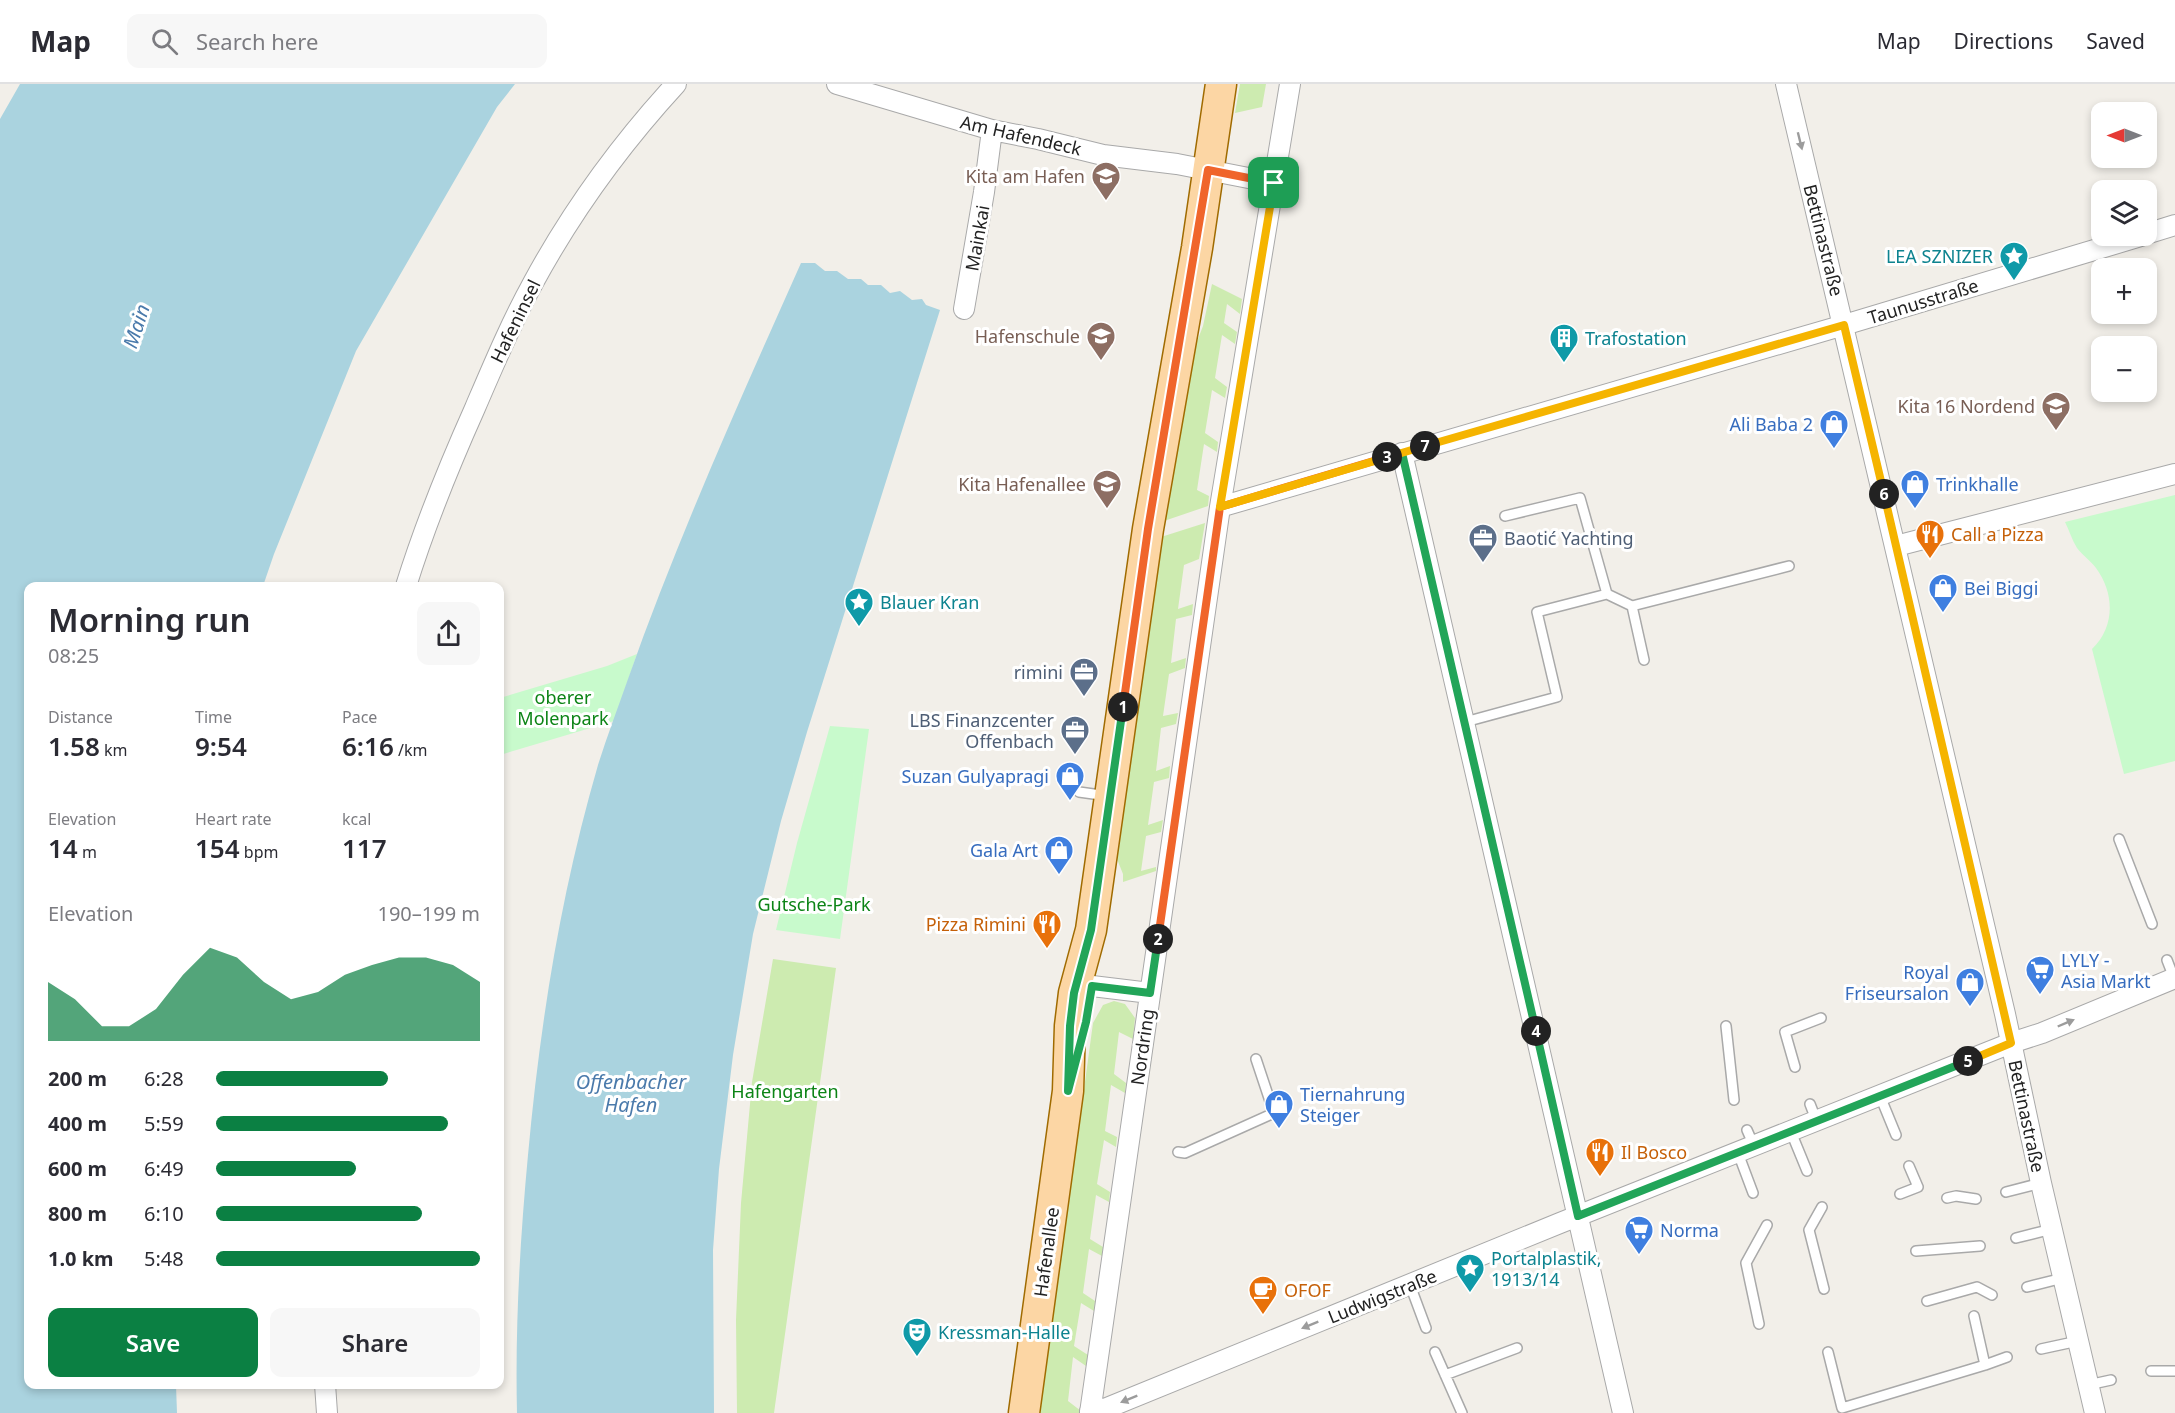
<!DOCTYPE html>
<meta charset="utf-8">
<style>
body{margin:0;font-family:"Noto Sans",sans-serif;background:#f7f7f7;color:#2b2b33;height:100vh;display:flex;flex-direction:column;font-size:22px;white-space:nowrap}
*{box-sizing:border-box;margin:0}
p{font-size:20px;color:#7c7c81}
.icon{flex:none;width:33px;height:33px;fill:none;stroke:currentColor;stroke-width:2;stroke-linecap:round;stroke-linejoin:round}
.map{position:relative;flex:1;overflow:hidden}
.panel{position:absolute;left:24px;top:498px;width:480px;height:807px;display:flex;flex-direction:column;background:#fff;border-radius:12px;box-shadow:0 3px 9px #0003}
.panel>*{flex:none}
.needle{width:39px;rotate:270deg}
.fabs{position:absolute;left:2091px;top:18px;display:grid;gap:12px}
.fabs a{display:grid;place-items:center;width:66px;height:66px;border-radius:12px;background:#fff;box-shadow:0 3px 9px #0003;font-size:30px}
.pin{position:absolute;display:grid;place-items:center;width:51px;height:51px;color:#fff;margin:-26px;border-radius:12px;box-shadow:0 3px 9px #0006}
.km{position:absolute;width:30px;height:30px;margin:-15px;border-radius:50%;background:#222;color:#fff;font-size:16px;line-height:30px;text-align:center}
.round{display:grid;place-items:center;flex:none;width:63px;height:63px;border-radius:12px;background:#f7f7f7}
.head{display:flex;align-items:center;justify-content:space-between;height:102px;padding:0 24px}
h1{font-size:33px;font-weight:600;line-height:45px}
.stats{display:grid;grid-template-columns:repeat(3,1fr);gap:9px;height:102px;padding:6px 24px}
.stats div{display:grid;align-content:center}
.stats b{font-size:26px;font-weight:600}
.stats small{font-size:16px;font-weight:400}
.stats p{font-size:16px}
.chart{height:168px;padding:12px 24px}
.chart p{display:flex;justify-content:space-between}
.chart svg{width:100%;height:108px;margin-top:6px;fill:#0b8043;opacity:.7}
.primary-button{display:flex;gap:12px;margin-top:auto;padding:12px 24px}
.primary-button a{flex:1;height:69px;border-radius:12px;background:#0b8043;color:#fff;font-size:24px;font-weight:600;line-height:69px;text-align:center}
.primary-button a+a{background:#f7f7f7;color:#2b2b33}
ul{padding:0 24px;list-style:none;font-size:20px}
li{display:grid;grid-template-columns:96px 72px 1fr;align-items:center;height:45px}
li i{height:15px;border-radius:8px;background:#0b8043}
header{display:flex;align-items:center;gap:36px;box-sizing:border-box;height:84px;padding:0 30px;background:#fff;border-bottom:2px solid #e1e1e2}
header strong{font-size:28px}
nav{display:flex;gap:33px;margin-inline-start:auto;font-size:21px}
.search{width:420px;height:54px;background:#f7f7f7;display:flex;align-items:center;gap:15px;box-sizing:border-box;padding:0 21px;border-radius:12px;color:#7c7c81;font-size:22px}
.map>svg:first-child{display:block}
.grass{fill:#cdebb0}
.park{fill:#c8facc}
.water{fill:#aad3df}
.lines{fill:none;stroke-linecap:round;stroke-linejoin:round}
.lane-casing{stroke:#a9a9a9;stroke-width:12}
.street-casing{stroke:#a9a9a9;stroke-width:22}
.primary-casing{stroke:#a06b00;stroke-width:33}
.lane{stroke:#fff;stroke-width:9}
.street{stroke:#fff;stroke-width:20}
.primary{stroke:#fcd6a4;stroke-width:30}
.oneway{fill:#9c9c9c}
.split-1-casing{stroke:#fff;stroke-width:12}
.split-2-casing{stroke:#fff;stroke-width:12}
.split-3-casing{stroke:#fff;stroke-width:12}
.split-4-casing{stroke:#fff;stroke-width:12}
.split-5-casing{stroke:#fff;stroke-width:12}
.split-6-casing{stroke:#fff;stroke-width:12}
.split-7-casing{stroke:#fff;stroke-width:12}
.split-8-casing{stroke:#fff;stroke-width:12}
.split-1{stroke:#f0652b;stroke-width:8}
.split-2{stroke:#22a559;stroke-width:8}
.split-3{stroke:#f0652b;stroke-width:8}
.split-4{stroke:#22a559;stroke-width:8}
.split-5{stroke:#22a559;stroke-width:8}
.split-6{stroke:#f5b400;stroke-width:8}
.split-7{stroke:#f5b400;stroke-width:8}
.split-8{stroke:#f5b400;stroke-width:8}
.labels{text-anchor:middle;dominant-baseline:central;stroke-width:6;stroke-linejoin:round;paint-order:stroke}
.street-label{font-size:18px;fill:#222;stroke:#fff}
.education-label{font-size:18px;fill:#785e54;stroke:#fff;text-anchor:end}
.culture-label{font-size:18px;fill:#0d838f;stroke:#fff;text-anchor:start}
.shop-label{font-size:18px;fill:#366cbe;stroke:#fff;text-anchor:start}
.food-label{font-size:18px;fill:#c56008;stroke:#fff;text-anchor:start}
.service-label{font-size:18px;fill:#4e5e75;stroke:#fff;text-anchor:end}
.park-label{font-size:18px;fill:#0c8416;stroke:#fff}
.water-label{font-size:20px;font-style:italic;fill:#4a7aab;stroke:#fff}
</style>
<header>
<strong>Map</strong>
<div class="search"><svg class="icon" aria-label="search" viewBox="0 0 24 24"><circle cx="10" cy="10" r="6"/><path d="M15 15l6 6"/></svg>Search here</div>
<nav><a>Map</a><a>Directions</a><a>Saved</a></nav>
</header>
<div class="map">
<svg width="2175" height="1329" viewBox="0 0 2175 1329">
<rect width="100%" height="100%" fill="#f2efe9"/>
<!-- grass -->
<path class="grass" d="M 1240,0 L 1266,0 L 1262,23 L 1235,29 Z
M 1212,200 L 1242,215 L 1240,230 L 1227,220 L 1224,239 L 1237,248 L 1235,260 L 1222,251 L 1215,294 L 1227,303 L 1225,314 L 1212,306 L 1205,349 L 1218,358 L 1217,368 L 1204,360 L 1197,406 L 1209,412 L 1208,422 L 1164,437 L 1191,273 L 1203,242 Z
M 1205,439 L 1199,475 L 1184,481 L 1178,525 L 1193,520 L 1192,531 L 1176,535 L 1171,579 L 1186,574 L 1185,584 L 1169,590 L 1163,632 L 1178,629 L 1176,640 L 1161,644 L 1156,687 L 1170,682 L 1169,694 L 1154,698 L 1148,741 L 1163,736 L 1161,748 L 1146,752 L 1141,787 L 1156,783 L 1156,787 L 1123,798 L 1123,790 L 1117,775 L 1119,752 L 1161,453 Z
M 773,875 L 836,884 L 774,1329 L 737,1329 L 736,1236 L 741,1119 L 752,998 Z
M 1114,917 L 1125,920 L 1135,934 L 1133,955 L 1119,948 L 1114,990 L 1126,999 L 1125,1009 L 1111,1001 L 1105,1047 L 1117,1053 L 1116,1063 L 1104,1056 L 1097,1100 L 1110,1108 L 1109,1118 L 1096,1111 L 1090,1155 L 1103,1163 L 1102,1172 L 1089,1165 L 1083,1209 L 1095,1217 L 1094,1227 L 1081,1219 L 1074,1262 L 1088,1271 L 1086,1282 L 1073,1273 L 1068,1317 L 1081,1327 L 1081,1329 L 1040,1329 L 1093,939 L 1103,921 Z"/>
<!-- park -->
<path class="park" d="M 2175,411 L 2175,677 L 2124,690 L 2092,565 C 2115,543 2115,510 2096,484 C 2091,477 2082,471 2077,464 C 2072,456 2069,446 2065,438 Z
M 637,570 L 614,637 L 500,671 L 500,614 L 607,582 Z
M 830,642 L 869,645 L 840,855 L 776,846 L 797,759 Z"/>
<!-- water -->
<path class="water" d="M 20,0 L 515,0 L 497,23 L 356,267 L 274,470 L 263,502 L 28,502 L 28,1300 L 176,1301 L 177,1329 L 0,1329 L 0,35 Z
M 801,179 L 815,179 L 825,187 L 837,187 L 848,195 L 861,195 L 868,201 L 881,201 L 890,209 L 900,207 L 912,216 L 922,215 L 926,221 L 940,226 L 807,648 L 781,737 L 753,850 L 733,971 L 719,1085 L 713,1166 L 714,1329 L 517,1329 C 515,1243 520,1156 528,1071 C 540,939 561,808 598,681 C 607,652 618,624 628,595 C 678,453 740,316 801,179 Z"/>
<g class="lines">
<!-- lane casing -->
<g class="lane-casing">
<path id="lane" d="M 1607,510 L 1632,522 L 1789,482
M 1632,522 L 1644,576
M 1465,638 L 1557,613 L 1537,528 L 1607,510 L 1580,414 L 1505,432
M 1079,708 L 1108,712
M 2119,755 L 2152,840
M 2167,876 L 2174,894
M 1726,942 L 1734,1016
M 1795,983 L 1785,948 L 1821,934
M 1880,1012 L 1896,1051
M 1810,1020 L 1817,1038
M 1747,1046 L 1754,1062
M 1791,1048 L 1807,1087
M 1178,1068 L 1185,1069 L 1274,1029 L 1256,975
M 1738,1069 L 1753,1109
M 2006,1108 L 2041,1099
M 1900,1110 L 1918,1103 L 1909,1082
M 1947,1114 L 1956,1112 L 1976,1115
M 1822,1123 L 1809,1146 L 1824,1205
M 2016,1154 L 2052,1145
M 1916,1167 L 1980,1162
M 1410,1201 L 1426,1244
M 2027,1203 L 2063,1194
M 1927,1217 L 1977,1203 L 1992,1211
M 1974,1232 L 1985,1281
M 1759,1240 L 1746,1179 L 1767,1141
M 2041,1265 L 2078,1257
M 1435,1268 L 1462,1329
M 1828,1268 L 1842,1324 L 1985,1281 L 2007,1273
M 2151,1287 L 2175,1287
M 1445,1291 L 1517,1264
M 2088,1301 L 2111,1296"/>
</g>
<!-- street casing -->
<g class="street-casing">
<path id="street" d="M 837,0 L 992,46 L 1038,55 L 1103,71 L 1177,80 L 1274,99
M 1786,0 L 2005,930 L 2041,1099 L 2095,1329
M 2146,150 L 2175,141
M 964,225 L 984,108 L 992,46
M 1402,369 L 1623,1329
M 1220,423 L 1844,241 L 2141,152
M 1896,462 L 2175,390
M 406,502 C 425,441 449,382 475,324 C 493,282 511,239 533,199 C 572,127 620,61 676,0
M 1092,902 L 1150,909
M 325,1300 L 327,1329
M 1090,1327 L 1107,1324 L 1560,1139 L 2011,959 L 2042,949 L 2175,894
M 1090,1329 L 1220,423 L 1290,0"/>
</g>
<!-- primary casing -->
<g class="primary-casing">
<path id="primary" d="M 1024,1329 L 1068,1007 L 1070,942 L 1074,909 L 1091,846 L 1148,445 L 1197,164 L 1221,0"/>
</g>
<!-- lane -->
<use href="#lane" class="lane"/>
<!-- street -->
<use href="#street" class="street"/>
<!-- primary -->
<use href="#primary" class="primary"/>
</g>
<!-- one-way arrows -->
<defs><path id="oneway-solid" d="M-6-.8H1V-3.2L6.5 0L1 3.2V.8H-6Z" transform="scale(1.5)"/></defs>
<g class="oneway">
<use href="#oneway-solid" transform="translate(1800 57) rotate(76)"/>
<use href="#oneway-solid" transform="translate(2066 939) rotate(-23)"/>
<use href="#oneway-solid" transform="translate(1310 1241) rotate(158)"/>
<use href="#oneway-solid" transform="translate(1129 1315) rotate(158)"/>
</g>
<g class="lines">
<!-- split-1 casing -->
<g class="split-1-casing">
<path id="split-1" d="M 1123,623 L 1148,445 L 1208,86 L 1274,99"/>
</g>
<!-- split-2 casing -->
<g class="split-2-casing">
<path id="split-2" d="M 1123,623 L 1091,846 L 1074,909 L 1070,942 L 1068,1007 L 1086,938 L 1092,902 L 1150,909 L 1158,855"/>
</g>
<!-- split-3 casing -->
<g class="split-3-casing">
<path id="split-3" d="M 1158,855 L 1220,423 L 1387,373"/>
</g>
<!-- split-4 casing -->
<g class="split-4-casing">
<path id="split-4" d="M 1387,373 L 1402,369 L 1536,947"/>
</g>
<!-- split-5 casing -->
<g class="split-5-casing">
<path id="split-5" d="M 1536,947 L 1578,1132 L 1968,977"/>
</g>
<!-- split-6 casing -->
<g class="split-6-casing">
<path id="split-6" d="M 1884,410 L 2011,959 L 1968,977"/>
</g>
<!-- split-7 casing -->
<g class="split-7-casing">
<path id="split-7" d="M 1425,362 L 1844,241 L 1884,410"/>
</g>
<!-- split-8 casing -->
<g class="split-8-casing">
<path id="split-8" d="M 1274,99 L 1220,423 L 1425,362"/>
</g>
<!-- split-1 -->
<use href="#split-1" class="split-1"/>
<!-- split-2 -->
<use href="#split-2" class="split-2"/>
<!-- split-3 -->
<use href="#split-3" class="split-3"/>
<!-- split-4 -->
<use href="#split-4" class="split-4"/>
<!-- split-5 -->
<use href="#split-5" class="split-5"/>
<!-- split-6 -->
<use href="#split-6" class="split-6"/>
<!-- split-7 -->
<use href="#split-7" class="split-7"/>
<!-- split-8 -->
<use href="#split-8" class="split-8"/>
</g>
<!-- icons -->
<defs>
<g id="school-pin" transform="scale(1.5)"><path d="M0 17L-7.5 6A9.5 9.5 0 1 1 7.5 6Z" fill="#8d6e63" stroke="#fff"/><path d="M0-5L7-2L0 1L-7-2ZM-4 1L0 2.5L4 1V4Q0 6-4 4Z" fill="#fff"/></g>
<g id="sight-pin" transform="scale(1.5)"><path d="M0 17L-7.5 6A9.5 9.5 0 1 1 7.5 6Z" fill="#0f9aa8" stroke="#fff"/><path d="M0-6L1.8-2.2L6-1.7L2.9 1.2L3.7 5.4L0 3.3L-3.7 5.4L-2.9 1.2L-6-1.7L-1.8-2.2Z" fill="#fff"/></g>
<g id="building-pin" transform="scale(1.5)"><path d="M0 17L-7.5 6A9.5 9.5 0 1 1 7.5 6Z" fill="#0f9aa8" stroke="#fff"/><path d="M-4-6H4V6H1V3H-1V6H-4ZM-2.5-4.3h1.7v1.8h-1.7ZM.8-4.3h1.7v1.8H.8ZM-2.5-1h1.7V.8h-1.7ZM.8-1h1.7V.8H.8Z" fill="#fff"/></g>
<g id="shop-pin" transform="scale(1.5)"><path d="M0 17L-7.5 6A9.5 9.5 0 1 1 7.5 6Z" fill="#3f7fe0" stroke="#fff"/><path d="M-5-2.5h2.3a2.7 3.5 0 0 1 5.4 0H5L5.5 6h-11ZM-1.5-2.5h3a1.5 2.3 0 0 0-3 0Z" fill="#fff"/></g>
<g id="restaurant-pin" transform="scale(1.5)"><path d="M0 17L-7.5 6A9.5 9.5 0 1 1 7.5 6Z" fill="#e8710a" stroke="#fff"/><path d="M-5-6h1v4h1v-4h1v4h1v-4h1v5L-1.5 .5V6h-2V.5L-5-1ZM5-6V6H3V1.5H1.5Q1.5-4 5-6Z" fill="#fff"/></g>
<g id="office-pin" transform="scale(1.5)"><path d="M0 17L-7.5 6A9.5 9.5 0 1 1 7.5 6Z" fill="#5c6f8a" stroke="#fff"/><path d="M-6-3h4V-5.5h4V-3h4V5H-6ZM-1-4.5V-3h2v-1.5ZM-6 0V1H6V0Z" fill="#fff"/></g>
<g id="supermarket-pin" transform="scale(1.5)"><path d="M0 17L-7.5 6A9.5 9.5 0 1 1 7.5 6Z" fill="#3f7fe0" stroke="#fff"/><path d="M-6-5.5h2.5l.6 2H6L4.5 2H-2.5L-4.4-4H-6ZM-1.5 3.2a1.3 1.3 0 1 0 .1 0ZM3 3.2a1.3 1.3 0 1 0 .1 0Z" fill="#fff"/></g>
<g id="cafe-pin" transform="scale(1.5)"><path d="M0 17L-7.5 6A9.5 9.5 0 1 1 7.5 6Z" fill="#e8710a" stroke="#fff"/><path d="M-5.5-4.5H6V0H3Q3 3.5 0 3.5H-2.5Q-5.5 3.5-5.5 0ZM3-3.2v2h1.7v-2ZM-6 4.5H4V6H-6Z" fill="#fff"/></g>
<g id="theatre-pin" transform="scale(1.5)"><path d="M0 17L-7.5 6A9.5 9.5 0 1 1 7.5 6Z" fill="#0f9aa8" stroke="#fff"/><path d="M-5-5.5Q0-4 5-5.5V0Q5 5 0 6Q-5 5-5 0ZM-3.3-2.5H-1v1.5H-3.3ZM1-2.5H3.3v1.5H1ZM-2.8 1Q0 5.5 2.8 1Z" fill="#fff"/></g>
</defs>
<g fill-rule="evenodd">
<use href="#school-pin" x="1106" y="92"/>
<use href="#sight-pin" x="2014" y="172"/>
<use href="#school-pin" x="1101" y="252"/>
<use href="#building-pin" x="1564" y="254"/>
<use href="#school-pin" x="2056" y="322"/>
<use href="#shop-pin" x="1834" y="340"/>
<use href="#school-pin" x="1107" y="400"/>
<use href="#shop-pin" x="1915" y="400"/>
<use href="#restaurant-pin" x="1930" y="450"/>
<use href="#office-pin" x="1483" y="454"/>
<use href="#shop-pin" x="1943" y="504"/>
<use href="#sight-pin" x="859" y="518"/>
<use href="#office-pin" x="1084" y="588"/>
<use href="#office-pin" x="1075" y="646"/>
<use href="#shop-pin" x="1070" y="692"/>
<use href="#shop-pin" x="1059" y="766"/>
<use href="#restaurant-pin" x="1047" y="840"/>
<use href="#supermarket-pin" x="2040" y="886"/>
<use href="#shop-pin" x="1970" y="898"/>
<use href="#shop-pin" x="1279" y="1020"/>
<use href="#restaurant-pin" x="1600" y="1068"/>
<use href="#supermarket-pin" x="1639" y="1146"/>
<use href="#sight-pin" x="1470" y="1184"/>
<use href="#cafe-pin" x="1263" y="1206"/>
<use href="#theatre-pin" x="917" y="1248"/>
</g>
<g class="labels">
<!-- street labels -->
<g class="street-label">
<text transform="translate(1021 51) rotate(13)">Am Hafendeck</text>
<text transform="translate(977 154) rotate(-80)">Mainkai</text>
<text transform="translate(1824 156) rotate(76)">Bettinastraße</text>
<text transform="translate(1923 217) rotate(-17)">Taunusstraße</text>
<text transform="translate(515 237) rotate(-64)">Hafeninsel</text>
<text transform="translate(1142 963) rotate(-82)">Nordring</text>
<text transform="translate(2027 1032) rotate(78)">Bettinastraße</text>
<text transform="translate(1046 1168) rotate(-82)">Hafenallee</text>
<text transform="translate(1382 1212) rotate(-22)">Ludwigstraße</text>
</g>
<!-- education labels -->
<g class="education-label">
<text x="1085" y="92">Kita am Hafen</text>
<text x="1080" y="252">Hafenschule</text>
<text x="2035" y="322">Kita 16 Nordend</text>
<text x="1086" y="400">Kita Hafenallee</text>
</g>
<!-- culture labels -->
<g class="culture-label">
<text x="1993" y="172" text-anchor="end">LEA SZNIZER</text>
<text x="1585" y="254">Trafostation</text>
<text x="880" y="518">Blauer Kran</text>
<text x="1491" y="1174">Portalplastik,<tspan x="1491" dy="21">1913/14</tspan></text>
<text x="938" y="1248">Kressman-Halle</text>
</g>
<!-- shop labels -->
<g class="shop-label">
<text x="1813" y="340" text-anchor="end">Ali Baba 2</text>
<text x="1936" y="400">Trinkhalle</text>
<text x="1964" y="504">Bei Biggi</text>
<text x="1049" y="692" text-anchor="end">Suzan Gulyapragi</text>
<text x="1038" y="766" text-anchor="end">Gala Art</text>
<text x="2061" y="876">LYLY -<tspan x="2061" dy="21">Asia Markt</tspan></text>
<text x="1949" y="888" text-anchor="end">Royal<tspan x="1949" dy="21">Friseursalon</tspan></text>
<text x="1300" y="1010">Tiernahrung<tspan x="1300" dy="21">Steiger</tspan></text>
<text x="1660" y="1146">Norma</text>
</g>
<!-- food labels -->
<g class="food-label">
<text x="1951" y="450">Call a Pizza</text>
<text x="1026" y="840" text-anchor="end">Pizza Rimini</text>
<text x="1621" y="1068">Il Bosco</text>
<text x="1284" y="1206">OFOF</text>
</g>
<!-- service labels -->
<g class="service-label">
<text x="1504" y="454" text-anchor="start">Baotić Yachting</text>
<text x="1063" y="588">rimini</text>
<text x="1054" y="636">LBS Finanzcenter<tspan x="1054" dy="21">Offenbach</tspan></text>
</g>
<!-- park labels -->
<g class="park-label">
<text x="563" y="613">oberer<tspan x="563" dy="21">Molenpark</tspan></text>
<text x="814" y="820">Gutsche-Park</text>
<text x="785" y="1007">Hafengarten</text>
</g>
<!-- water labels -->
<g class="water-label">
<text transform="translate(136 242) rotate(-72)">Main</text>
<text x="631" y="997">Offenbacher<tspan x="631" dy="23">Hafen</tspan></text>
</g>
</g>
</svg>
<div class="fabs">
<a><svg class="needle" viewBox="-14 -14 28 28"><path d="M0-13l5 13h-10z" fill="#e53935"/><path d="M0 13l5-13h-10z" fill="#7c7c81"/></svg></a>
<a><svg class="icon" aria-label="layers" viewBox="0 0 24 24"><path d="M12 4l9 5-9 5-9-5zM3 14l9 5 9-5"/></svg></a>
<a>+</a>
<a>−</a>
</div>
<div class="pin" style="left:1274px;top:99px;background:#1e9e55"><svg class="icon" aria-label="arrive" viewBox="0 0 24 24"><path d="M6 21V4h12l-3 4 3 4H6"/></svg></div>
<b class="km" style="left:1123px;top:623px">1</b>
<b class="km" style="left:1158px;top:855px">2</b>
<b class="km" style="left:1387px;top:373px">3</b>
<b class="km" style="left:1536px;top:947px">4</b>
<b class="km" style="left:1968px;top:977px">5</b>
<b class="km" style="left:1884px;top:410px">6</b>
<b class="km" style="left:1425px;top:362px">7</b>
<section class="panel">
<div class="head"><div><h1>Morning run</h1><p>08:25</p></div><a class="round"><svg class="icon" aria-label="share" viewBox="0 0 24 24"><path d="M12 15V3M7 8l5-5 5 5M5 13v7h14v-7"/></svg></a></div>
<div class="stats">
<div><p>Distance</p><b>1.58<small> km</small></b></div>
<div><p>Time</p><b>9:54</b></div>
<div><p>Pace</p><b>6:16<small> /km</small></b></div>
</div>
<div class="stats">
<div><p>Elevation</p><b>14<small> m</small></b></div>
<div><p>Heart rate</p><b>154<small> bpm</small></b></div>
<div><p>kcal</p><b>117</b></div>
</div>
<div class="chart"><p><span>Elevation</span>190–199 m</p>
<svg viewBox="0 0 160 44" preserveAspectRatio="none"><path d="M0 44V20L10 27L20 38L30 38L40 31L50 17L60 6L70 10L80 20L90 27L100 24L110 17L120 13L130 10L140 10L150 13L160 20V44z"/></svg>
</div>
<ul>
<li><b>200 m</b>6:28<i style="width:65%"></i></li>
<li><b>400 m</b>5:59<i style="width:88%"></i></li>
<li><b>600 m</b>6:49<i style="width:53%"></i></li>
<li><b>800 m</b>6:10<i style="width:78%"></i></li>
<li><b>1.0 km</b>5:48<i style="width:100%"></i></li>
</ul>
<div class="primary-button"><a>Save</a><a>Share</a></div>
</section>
</div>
